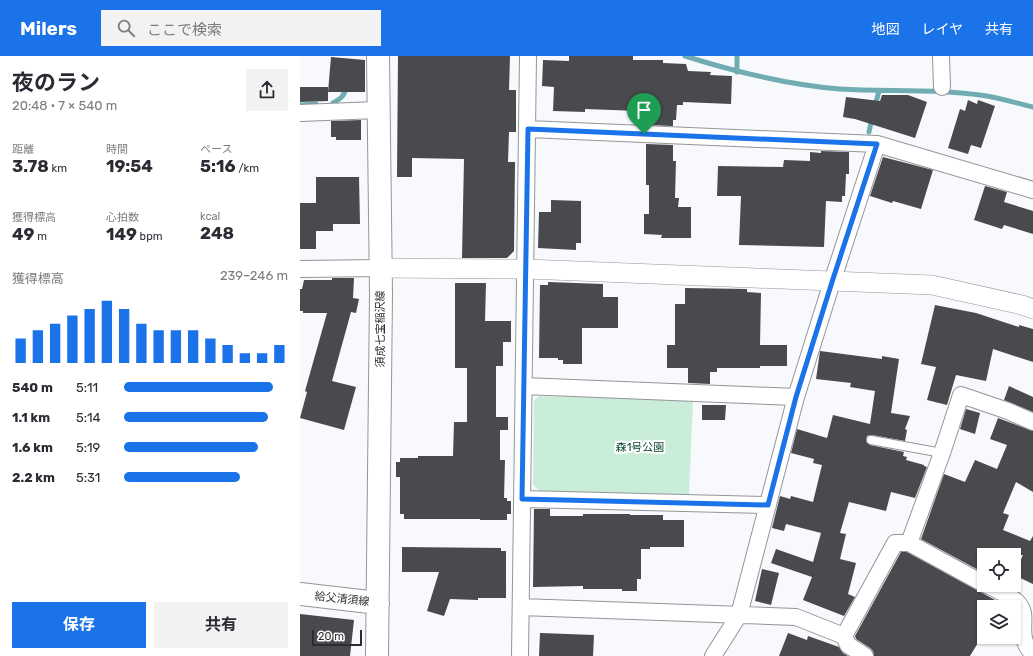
<!DOCTYPE html>
<html lang="ja">
<meta charset="utf-8">
<style>
body{margin:0;font-family:Rubik,"Noto Sans JP",sans-serif;background:#f2f2f3;color:#2b2b33;height:100vh;display:flex;flex-direction:column;font-size:15px;white-space:nowrap}
*{box-sizing:border-box;margin:0}
p{font-size:13px;color:#7c7c81}
.icon{flex:none;width:22px;height:22px;fill:none;stroke:currentColor;stroke-width:2;stroke-linecap:round;stroke-linejoin:round}
.map{position:relative;flex:1;overflow:hidden}
.details{display:flex;flex-direction:column;background:#fff;width:300px}
.details>*{flex:none}
.buttons{position:absolute;left:677px;top:492px;display:grid;gap:8px}
.buttons a{display:grid;place-items:center;width:44px;height:44px;border-radius:0px;background:#fff;box-shadow:0 1px 3px #0004;font-size:20px}
.scale{position:absolute;left:12px;bottom:10px;width:50px;box-sizing:border-box;padding-left:4px;border:2px solid #2c2d2f;border-top:0;font-size:11px;line-height:14px;white-space:nowrap;color:#2c2d2f;-webkit-text-stroke:3px #fff;paint-order:stroke}
.pin{position:absolute;display:grid;place-items:center;width:34px;height:34px;color:#fff;margin:-41px -17px;border-radius:50% 50% 50% 0;rotate:-45deg;box-shadow:0 0 4px #0007}
.pin .icon{rotate:45deg}
.round{display:grid;place-items:center;flex:none;width:42px;height:42px;border-radius:0px;background:#f2f2f3}
.headline{display:flex;align-items:center;justify-content:space-between;height:68px;padding:0 12px}
h1{font-size:22px;font-weight:700;line-height:30px}
.stats{display:grid;grid-template-columns:repeat(3,1fr);gap:6px;height:68px;padding:4px 12px}
.stats div{display:grid;align-content:center}
.stats b{font-size:17px;font-weight:700}
.stats small{font-size:11px;font-weight:400}
.stats p{font-size:11px}
.chart{height:112px;padding:8px 12px}
.chart p{display:flex;justify-content:space-between}
.chart svg{width:100%;height:72px;margin-top:4px;stroke:#1a73e8;stroke-width:6}
.cta{display:flex;gap:8px;margin-top:auto;padding:8px 12px}
.cta a{flex:1;height:46px;border-radius:0px;background:#1a73e8;color:#fff;font-size:16px;font-weight:700;line-height:46px;text-align:center}
.cta a+a{background:#f2f2f3;color:#2b2b33}
ul{padding:0 12px;list-style:none;font-size:13px}
li{display:grid;grid-template-columns:64px 48px 1fr;align-items:center;height:30px}
li i{height:10px;border-radius:5px;background:#1a73e8}
header{display:flex;align-items:center;gap:24px;box-sizing:border-box;height:56px;padding:0 20px;background:#1a73e8;color:#fff}
header strong{font-size:19px}
nav{display:flex;gap:22px;margin-inline-start:auto;font-size:14px}
.search{width:280px;height:36px;background:#f2f2f3;display:flex;align-items:center;gap:10px;box-sizing:border-box;padding:0 14px;border-radius:0px;color:#7c7c81;font-size:15px}
main{display:flex;flex:1;min-height:0}
.map>svg:first-child{display:block}
.green{fill:#caedd9}
.lines{fill:none;stroke-linecap:round;stroke-linejoin:round}
.stream{stroke:#70adb3;stroke-width:5}
.building{fill:#494a4d}
.service-casing{stroke:#939598;stroke-width:10}
.minor-casing{stroke:#939598;stroke-width:18}
.tertiary-casing{stroke:#939598;stroke-width:20}
.secondary-casing{stroke:#939598;stroke-width:24}
.service{stroke:#fff;stroke-width:8}
.minor{stroke:#fff;stroke-width:16}
.tertiary{stroke:#fff;stroke-width:19}
.secondary{stroke:#fff;stroke-width:22}
.route-casing{stroke:#fff;stroke-width:8}
.route{stroke:#1a73e8;stroke-width:5}
.labels{text-anchor:middle;dominant-baseline:central;stroke-width:4;stroke-linejoin:round;paint-order:stroke}
.street-label{font-size:11px;fill:#2c2d2f;stroke:#fff}
.park-label{font-size:11px;fill:#0f4a31;stroke:#fff}
</style>
<header>
<strong>Milers</strong>
<div class="search"><svg class="icon" aria-label="search" viewBox="0 0 24 24"><circle cx="10" cy="10" r="6"/><path d="M15 15l6 6"/></svg>ここで検索</div>
<nav><a>地図</a><a>レイヤ</a><a>共有</a></nav>
</header>
<main>
<section class="details">
<div class="headline"><div><h1>夜のラン</h1><p>20:48 · 7 × 540 m</p></div><a class="round"><svg class="icon" aria-label="share" viewBox="0 0 24 24"><path d="M12 15V3M7 8l5-5 5 5M5 13v7h14v-7"/></svg></a></div>
<div class="stats">
<div><p>距離</p><b>3.78<small> km</small></b></div>
<div><p>時間</p><b>19:54</b></div>
<div><p>ペース</p><b>5:16<small> /km</small></b></div>
</div>
<div class="stats">
<div><p>獲得標高</p><b>49<small> m</small></b></div>
<div><p>心拍数</p><b>149<small> bpm</small></b></div>
<div><p>kcal</p><b>248</b></div>
</div>
<div class="chart"><p><span>獲得標高</span>239–246 m</p>
<svg viewBox="0 0 160 44" preserveAspectRatio="none"><path d="M5 44V29M15 44V24M25 44V20M35 44V15M45 44V11M55 44V6M65 44V11M75 44V20M85 44V24M95 44V24M105 44V24M115 44V29M125 44V33M135 44V38M145 44V38M155 44V33"/></svg>
</div>
<ul>
<li><b>540 m</b>5:11<i style="width:91%"></i></li>
<li><b>1.1 km</b>5:14<i style="width:88%"></i></li>
<li><b>1.6 km</b>5:19<i style="width:82%"></i></li>
<li><b>2.2 km</b>5:31<i style="width:71%"></i></li>
</ul>
<div class="cta"><a>保存</a><a>共有</a></div>
</section>
<div class="map">
<svg width="733" height="600" viewBox="0 0 733 600">
<rect width="100%" height="100%" fill="#f8f9fd"/>
<!-- green -->
<path class="green" d="M 239,340 L 393,344 L 389,440 L 240,435 L 233,429 L 234,345 Z"/>
<g class="lines">
<!-- stream -->
<path class="stream" d="M 385,0 C 436,16 487,29 540,33 C 586,36 634,32 680,39 C 698,41 715,47 733,51
M 437,0 L 437,16
M 33,47 C 40,43 45,40 46,31
M 0,49 L 16,48
M 575,50 L 579,35
M 569,76 L 572,62"/>
</g>
<!-- building -->
<path class="building" d="M 98,0 L 210,0 L 209,34 L 216,34 L 216,76 L 209,76 L 208,106 L 215,106 L 214,195 L 207,202 L 162,202 L 164,103 L 112,102 L 112,121 L 97,121 Z
M 269,0 L 333,0 L 333,4 L 363,4 L 363,7 L 386,8 L 388,15 L 411,16 L 410,19 L 432,20 L 431,48 L 383,46 L 383,49 L 377,49 L 376,64 L 373,64 L 373,70 L 346,69 L 346,64 L 339,63 L 339,55 L 285,53 L 285,56 L 253,55 L 254,31 L 242,30 L 243,4 L 269,5 Z
M 31,1 L 65,4 L 65,36 L 28,36 Z
M 0,31 L 28,31 L 28,45 L 0,46 Z
M 582,39 L 608,39 L 627,46 L 615,82 L 555,63 L 543,61 L 546,41 L 580,45 Z
M 668,44 L 677,48 L 678,44 L 695,50 L 681,92 L 671,89 L 668,98 L 648,92 L 660,53 L 665,55 Z
M 61,64 L 61,84 L 36,84 L 36,81 L 31,81 L 31,65 Z
M 346,88 L 373,89 L 373,105 L 376,105 L 375,142 L 379,142 L 378,151 L 391,151 L 391,182 L 361,182 L 362,179 L 344,178 L 344,158 L 349,158 L 349,129 L 346,129 Z
M 521,95 L 549,96 L 549,118 L 546,118 L 545,140 L 542,140 L 542,146 L 526,145 L 524,191 L 439,189 L 441,140 L 417,140 L 418,110 L 483,111 L 484,104 L 510,105 L 510,96 L 521,97 Z
M 583,101 L 633,114 L 621,153 L 593,145 L 592,147 L 570,140 Z
M 16,121 L 59,121 L 60,168 L 33,168 L 33,175 L 16,175 L 16,193 L 0,193 L 0,147 L 16,147 Z
M 685,130 L 707,136 L 704,146 L 733,155 L 733,178 L 704,169 L 702,173 L 674,164 Z
M 251,144 L 281,145 L 281,187 L 276,187 L 276,194 L 238,192 L 239,156 L 251,156 Z
M 32,222 L 54,222 L 53,242 L 59,243 L 56,257 L 51,256 L 32,325 L 56,331 L 44,374 L 0,362 L 7,336 L 5,335 L 27,257 L 3,257 L 3,255 L 0,255 L 0,233 L 2,233 L 4,224 L 32,224 Z
M 248,226 L 303,228 L 303,241 L 318,241 L 318,272 L 282,272 L 282,308 L 263,308 L 263,304 L 258,304 L 258,302 L 239,302 L 240,229 L 248,229 Z
M 155,227 L 186,227 L 185,265 L 211,265 L 211,286 L 203,286 L 203,310 L 196,310 L 196,361 L 208,361 L 208,374 L 200,374 L 200,404 L 205,404 L 204,442 L 207,442 L 207,445 L 211,445 L 211,458 L 207,458 L 207,464 L 180,464 L 180,463 L 104,463 L 104,458 L 100,458 L 100,421 L 96,421 L 96,406 L 100,406 L 100,402 L 118,402 L 118,400 L 153,400 L 154,366 L 167,366 L 167,312 L 155,312 Z
M 385,232 L 447,233 L 447,236 L 461,237 L 460,289 L 487,289 L 487,310 L 460,310 L 460,312 L 417,312 L 417,316 L 410,316 L 410,328 L 388,327 L 388,312 L 367,312 L 367,289 L 375,289 L 375,248 L 385,248 Z
M 635,249 L 676,257 L 719,271 L 719,269 L 733,273 L 733,306 L 693,293 L 686,325 L 656,319 L 647,349 L 627,344 L 636,311 L 621,308 Z
M 520,295 L 582,303 L 582,300 L 599,303 L 591,357 L 610,360 L 605,373 L 607,374 L 605,385 L 572,379 L 567,380 L 566,385 L 570,389 L 604,396 L 603,400 L 607,401 L 606,404 L 624,409 L 624,410 L 627,411 L 615,442 L 591,436 L 586,455 L 549,446 L 540,477 L 546,478 L 540,503 L 556,507 L 548,538 L 555,541 L 544,560 L 503,544 L 512,521 L 471,507 L 476,493 L 513,506 L 521,477 L 486,468 L 484,475 L 472,472 L 480,440 L 490,443 L 491,440 L 513,446 L 522,409 L 513,407 L 514,403 L 491,397 L 497,373 L 527,382 L 533,359 L 570,368 L 575,335 L 550,331 L 551,327 L 516,323 Z
M 709,330 L 733,341 L 733,356 L 704,344 Z
M 402,349 L 426,349 L 425,364 L 402,364 Z
M 666,353 L 680,357 L 675,378 L 660,373 Z
M 698,362 L 733,375 L 733,436 L 716,426 L 703,457 L 709,459 L 703,474 L 730,485 L 733,480 L 733,528 L 714,519 L 723,499 L 684,499 L 684,517 L 621,483 L 644,418 L 665,426 L 675,404 L 697,413 L 707,389 L 690,383 Z
M 234,453 L 250,453 L 250,460 L 283,460 L 283,458 L 330,458 L 330,459 L 363,459 L 363,464 L 384,464 L 384,491 L 350,491 L 350,493 L 341,493 L 341,523 L 337,523 L 337,535 L 322,535 L 322,533 L 283,533 L 283,530 L 233,531 Z
M 102,491 L 201,492 L 201,495 L 206,495 L 206,542 L 178,542 L 178,544 L 150,543 L 144,560 L 127,555 L 139,516 L 102,516 Z
M 601,496 L 607,496 L 708,551 L 684,551 L 684,577 L 670,600 L 574,600 L 573,595 L 570,592 L 556,583 L 555,580 Z
M 462,513 L 479,517 L 471,549 L 455,545 Z
M 0,558 L 54,564 L 50,600 L 0,600 Z
M 240,577 L 294,579 L 293,600 L 239,600 Z
M 488,577 L 507,584 L 508,580 L 539,591 L 543,597 L 548,600 L 479,600 Z"/>
<g class="lines">
<!-- service casing -->
<g class="service-casing">
<path id="service" d="M 571,384 L 642,397"/>
</g>
<!-- minor casing -->
<g class="minor-casing">
<path id="minor" d="M 641,0 L 642,31
M 0,57 L 78,54
M 228,73 L 577,88 L 733,134
M 0,213 L 81,212
M 224,330 L 496,341
M 223,443 L 468,449
M 609,487 L 642,397 L 661,339 L 708,355 L 733,366
M 687,529 C 695,533 711,540 717,546 C 728,557 721,569 724,582 C 725,589 729,593 733,599
M 221,551 L 496,561 L 544,580
M 220,600 L 228,0
M 413,600 L 439,559 L 496,341 L 532,226 L 577,88
M 565,600 L 548,589 L 544,580 L 595,487 L 609,487 L 684,528"/>
</g>
<!-- tertiary casing -->
<g class="tertiary-casing">
<path id="tertiary" d="M 81,212 L 226,213 L 632,229 L 722,249 L 733,253"/>
</g>
<!-- secondary casing -->
<g class="secondary-casing">
<path id="secondary" d="M 0,538 L 78,547
M 77,600 L 81,238 L 78,0"/>
</g>
<!-- service -->
<use href="#service" class="service"/>
<!-- minor -->
<use href="#minor" class="minor"/>
<!-- tertiary -->
<use href="#tertiary" class="tertiary"/>
<!-- secondary -->
<use href="#secondary" class="secondary"/>
</g>
<g class="lines">
<!-- route casing -->
<g class="route-casing">
<path id="route" d="M 228,73 L 577,88 L 532,226 L 496,341 L 468,449 L 222,443 Z"/>
</g>
<!-- route -->
<use href="#route" class="route"/>
</g>
<g class="labels">
<!-- street labels -->
<g class="street-label">
<text transform="translate(80 273) rotate(-90)">須成七宝稲沢線</text>
<text transform="translate(42 543) rotate(6)">給父清須線</text>
</g>
<!-- park labels -->
<g class="park-label">
<text x="340" y="391">森1号公園</text>
</g>
</g>
</svg>
<div class="buttons">
<a><svg class="icon" aria-label="locate" viewBox="0 0 24 24"><circle cx="12" cy="12" r="6"/><path d="M12 2v4M12 18v4M2 12h4M18 12h4"/></svg></a>
<a><svg class="icon" aria-label="layers" viewBox="0 0 24 24"><path d="M12 4l9 5-9 5-9-5zM3 14l9 5 9-5"/></svg></a>
</div>
<div class="scale">20 m</div>
<div class="pin" style="left:344px;top:78px;background:#1e9e55"><svg class="icon" aria-label="arrive" viewBox="0 0 24 24"><path d="M6 21V4h12l-3 4 3 4H6"/></svg></div>
</div>
</main>
